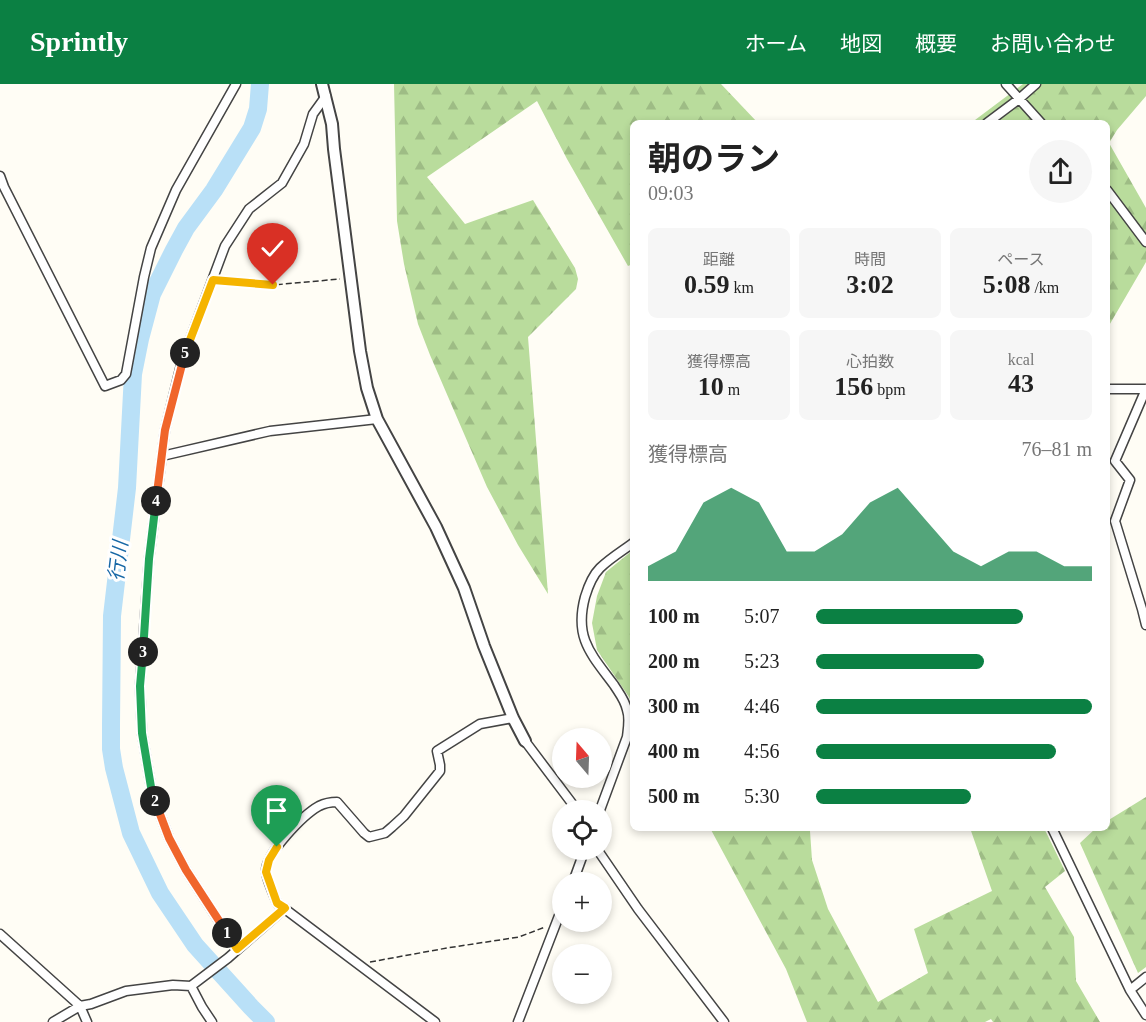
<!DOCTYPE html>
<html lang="ja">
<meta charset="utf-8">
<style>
body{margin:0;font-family:"Times New Roman","Noto Sans JP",serif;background:#f6f6f6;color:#222;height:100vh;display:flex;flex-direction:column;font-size:22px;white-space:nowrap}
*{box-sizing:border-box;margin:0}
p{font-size:20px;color:#767676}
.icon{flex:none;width:33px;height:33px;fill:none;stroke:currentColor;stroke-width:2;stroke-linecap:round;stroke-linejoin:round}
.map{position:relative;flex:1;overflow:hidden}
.details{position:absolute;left:630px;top:36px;width:480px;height:711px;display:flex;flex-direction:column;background:#fff;border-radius:9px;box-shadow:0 3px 9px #0003}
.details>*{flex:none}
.needle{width:39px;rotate:341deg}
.tools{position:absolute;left:552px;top:644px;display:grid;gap:12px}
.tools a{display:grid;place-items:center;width:60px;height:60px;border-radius:50%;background:#fff;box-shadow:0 3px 9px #0003;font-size:30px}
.pin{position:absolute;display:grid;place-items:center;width:51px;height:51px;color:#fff;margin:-62px -26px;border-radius:50% 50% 50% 0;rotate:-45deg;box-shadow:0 0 6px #0007}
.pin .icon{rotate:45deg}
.km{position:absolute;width:30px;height:30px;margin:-15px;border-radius:50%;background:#222;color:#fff;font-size:16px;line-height:30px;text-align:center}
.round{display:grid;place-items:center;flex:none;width:63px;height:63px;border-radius:32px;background:#f6f6f6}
.summary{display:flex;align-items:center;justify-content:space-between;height:102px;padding:0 18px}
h1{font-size:33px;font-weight:700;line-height:45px}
.stats{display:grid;grid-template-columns:repeat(3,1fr);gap:9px;height:102px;padding:6px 18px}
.stats div{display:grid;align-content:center;border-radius:9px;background:#f6f6f6;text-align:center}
.stats b{font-size:26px;font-weight:700}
.stats small{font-size:16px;font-weight:400}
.stats p{font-size:16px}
.chart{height:168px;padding:12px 18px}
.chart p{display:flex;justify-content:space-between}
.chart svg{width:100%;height:108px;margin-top:6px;fill:#0b8043;opacity:.7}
ul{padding:0 18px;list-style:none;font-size:20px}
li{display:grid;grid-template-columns:96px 72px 1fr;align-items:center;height:45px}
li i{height:15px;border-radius:8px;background:#0b8043}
header{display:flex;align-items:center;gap:36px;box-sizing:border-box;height:84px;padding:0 30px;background:#0b8043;color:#fff}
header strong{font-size:28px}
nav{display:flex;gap:33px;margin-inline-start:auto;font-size:21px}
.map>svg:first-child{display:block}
.forest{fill:url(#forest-firs)}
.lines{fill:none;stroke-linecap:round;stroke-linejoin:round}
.river{stroke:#b9e0f7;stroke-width:18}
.minor-casing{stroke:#444;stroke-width:11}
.tertiary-casing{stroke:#444;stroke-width:14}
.path{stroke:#333;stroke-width:1.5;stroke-dasharray:6 3;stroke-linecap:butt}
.minor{stroke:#fff;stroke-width:8}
.tertiary{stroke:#fff;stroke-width:10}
.split-1-casing{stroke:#fff;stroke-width:12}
.split-2-casing{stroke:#fff;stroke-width:12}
.split-3-casing{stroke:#fff;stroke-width:12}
.split-4-casing{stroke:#fff;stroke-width:12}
.split-5-casing{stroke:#fff;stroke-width:12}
.split-6-casing{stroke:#fff;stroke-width:12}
.split-1{stroke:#f5b400;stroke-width:8}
.split-2{stroke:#f0652b;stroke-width:8}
.split-3{stroke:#22a559;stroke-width:8}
.split-4{stroke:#22a559;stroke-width:8}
.split-5{stroke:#f0652b;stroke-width:8}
.split-6{stroke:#f5b400;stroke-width:8}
.labels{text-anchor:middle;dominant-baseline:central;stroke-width:6;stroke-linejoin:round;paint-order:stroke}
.water-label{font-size:20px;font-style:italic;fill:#1768a6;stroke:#fff}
</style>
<header>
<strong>Sprintly</strong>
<nav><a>ホーム</a><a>地図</a><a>概要</a><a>お問い合わせ</a></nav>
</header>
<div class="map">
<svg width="1146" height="938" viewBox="0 0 1146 938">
<defs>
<pattern id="forest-firs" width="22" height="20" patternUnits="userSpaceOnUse" patternTransform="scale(1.5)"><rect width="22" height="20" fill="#b9dc9c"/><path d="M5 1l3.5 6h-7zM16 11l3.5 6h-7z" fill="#9ebc85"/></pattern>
</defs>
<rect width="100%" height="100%" fill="#fffdf5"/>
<!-- forest -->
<path class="forest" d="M 394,0 L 721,0 L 758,39 L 633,39 L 633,180 L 628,182 L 567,75 L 537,17 L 427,93 L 465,140 L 533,116 L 575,184 L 578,195 L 576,205 L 528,253 L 548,510 L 518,461 L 487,403 L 430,271 L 418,240 L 404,180 L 397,137 Z
M 1023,0 L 1146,0 L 1146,12 L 1117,46 L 1109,59 L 1146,124 L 1146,178 L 1107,245 L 1107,39 L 971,39 Z
M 633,466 L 633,622 L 629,613 L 597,566 L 592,539 L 597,512 L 606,488 Z
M 1146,713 L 1146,883 L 1138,889 L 1080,759 L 1096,744 L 1107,744 L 1107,737 Z
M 710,744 L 809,744 L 810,747 L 812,776 L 828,825 L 878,918 L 928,889 L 914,845 L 992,807 L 970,744 L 1044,744 L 1065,787 L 1045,803 L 1074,853 L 1076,897 L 1100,938 L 993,938 L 991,935 L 985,938 L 807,938 L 786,885 Z"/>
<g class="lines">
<!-- river -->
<path class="river" d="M 260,0 L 258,25 L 252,44 L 214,106 L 186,144 L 174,166 L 152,210 L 140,255 L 133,290 L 127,404 L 112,532 L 111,641 L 111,665 L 114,684 L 131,749 L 160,809 L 195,861 L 251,923 L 266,938"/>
<!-- minor casing -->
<g class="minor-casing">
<path id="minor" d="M 1006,0 L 1041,39
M 987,39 L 1019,15 L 1036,0
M 0,92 L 4,103 L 105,302 L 121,296 L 126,290 L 144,193 L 151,164 L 176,106 L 236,0
M 1107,106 L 1146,158
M 1107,305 L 1146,305
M 1146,305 L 1115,377 L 1130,396 L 1115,437 L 1142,525 L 1146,541
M 162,372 L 270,347 L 377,335
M 525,657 L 577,726
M 600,726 L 627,653 C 628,644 630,634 627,626 C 625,616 619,609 614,601 C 591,570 574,554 585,513 C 588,503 592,492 600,484 C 609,475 622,467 633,459
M 1052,744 L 1130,906 L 1146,931
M 597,765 L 638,825 L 724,938
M 573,798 L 585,765
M 0,850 L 80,922 L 87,938
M 237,865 L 186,786 L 169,754 L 152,709 L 142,649 L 140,602 L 149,475 L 165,346 L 182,277 L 225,162 L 249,125 L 282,99 L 304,60 L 313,30 L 326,12
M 191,902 L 202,923 L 212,938
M 1130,906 L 1146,893
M 53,938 L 80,922 L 91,920 L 126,907 L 173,901 L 191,902 L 228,874 L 285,824
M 435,938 L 277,819 C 274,811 266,794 266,787 C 266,769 303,731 319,722 C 325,719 330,718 337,718 L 364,749 L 369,753 L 385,749 L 392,743 L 404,732 L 440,687 L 440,681 L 437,667 L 480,640 L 513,634
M 518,938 L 562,824"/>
</g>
<!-- tertiary casing -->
<g class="tertiary-casing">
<path id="tertiary" d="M 322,0 L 332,40 L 334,65 L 360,267 L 367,304 L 377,335 L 436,443 L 464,504 L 484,562 L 513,634 L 525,657"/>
</g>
<!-- path -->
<path class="path" d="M 223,197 L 273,201 L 340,195
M 370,878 L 447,864 L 519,853 L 545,843"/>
<!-- minor -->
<use href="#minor" class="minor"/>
<!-- tertiary -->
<use href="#tertiary" class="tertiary"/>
</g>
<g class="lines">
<!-- split-1 casing -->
<g class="split-1-casing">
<path id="split-1" d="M 227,849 L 237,865 L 285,824 L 277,819 L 266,788 L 269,776 L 277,763"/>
</g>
<!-- split-2 casing -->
<g class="split-2-casing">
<path id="split-2" d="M 155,717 L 169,754 L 186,786 L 227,849"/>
</g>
<!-- split-3 casing -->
<g class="split-3-casing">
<path id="split-3" d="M 143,568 L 140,602 L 142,649 L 152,709 L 155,717"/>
</g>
<!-- split-4 casing -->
<g class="split-4-casing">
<path id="split-4" d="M 143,568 L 149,475 L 156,417"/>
</g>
<!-- split-5 casing -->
<g class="split-5-casing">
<path id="split-5" d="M 156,417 L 165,346 L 185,269"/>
</g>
<!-- split-6 casing -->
<g class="split-6-casing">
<path id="split-6" d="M 185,269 L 213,196 L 273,201"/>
</g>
<!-- split-1 -->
<use href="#split-1" class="split-1"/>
<!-- split-2 -->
<use href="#split-2" class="split-2"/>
<!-- split-3 -->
<use href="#split-3" class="split-3"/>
<!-- split-4 -->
<use href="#split-4" class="split-4"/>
<!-- split-5 -->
<use href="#split-5" class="split-5"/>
<!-- split-6 -->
<use href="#split-6" class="split-6"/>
</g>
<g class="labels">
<!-- water labels -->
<g class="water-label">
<text transform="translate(118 477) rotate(-83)">行川</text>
</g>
</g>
</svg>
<div class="tools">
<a><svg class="needle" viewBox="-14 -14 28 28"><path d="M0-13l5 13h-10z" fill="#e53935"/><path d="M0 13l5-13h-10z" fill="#767676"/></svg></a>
<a><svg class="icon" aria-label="locate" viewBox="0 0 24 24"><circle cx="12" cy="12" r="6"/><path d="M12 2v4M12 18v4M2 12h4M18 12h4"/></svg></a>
<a>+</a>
<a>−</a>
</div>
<div class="pin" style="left:277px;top:763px;background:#1e9e55"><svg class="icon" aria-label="arrive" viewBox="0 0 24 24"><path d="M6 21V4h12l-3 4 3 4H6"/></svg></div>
<div class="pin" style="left:273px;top:201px;background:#d93025"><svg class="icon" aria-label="check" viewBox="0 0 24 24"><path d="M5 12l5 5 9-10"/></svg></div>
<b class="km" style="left:227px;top:849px">1</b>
<b class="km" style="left:155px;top:717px">2</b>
<b class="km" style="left:143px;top:568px">3</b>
<b class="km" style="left:156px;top:417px">4</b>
<b class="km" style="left:185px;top:269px">5</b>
<section class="details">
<div class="summary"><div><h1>朝のラン</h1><p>09:03</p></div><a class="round"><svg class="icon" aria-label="share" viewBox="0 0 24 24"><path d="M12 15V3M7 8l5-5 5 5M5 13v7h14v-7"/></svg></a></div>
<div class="stats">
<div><p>距離</p><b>0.59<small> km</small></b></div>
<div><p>時間</p><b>3:02</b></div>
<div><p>ペース</p><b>5:08<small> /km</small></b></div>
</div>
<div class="stats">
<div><p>獲得標高</p><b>10<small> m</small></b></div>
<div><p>心拍数</p><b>156<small> bpm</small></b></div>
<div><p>kcal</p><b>43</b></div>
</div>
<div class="chart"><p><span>獲得標高</span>76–81 m</p>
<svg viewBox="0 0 160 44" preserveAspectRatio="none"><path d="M0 44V38L10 32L20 12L30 6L40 12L50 32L60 32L70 25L80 12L90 6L100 19L110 32L120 38L130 32L140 32L150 38L160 38V44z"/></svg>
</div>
<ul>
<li><b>100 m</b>5:07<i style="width:75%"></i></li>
<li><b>200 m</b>5:23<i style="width:61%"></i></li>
<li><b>300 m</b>4:46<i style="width:100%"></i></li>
<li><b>400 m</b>4:56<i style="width:87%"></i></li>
<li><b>500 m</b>5:30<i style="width:56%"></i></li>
</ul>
</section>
</div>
